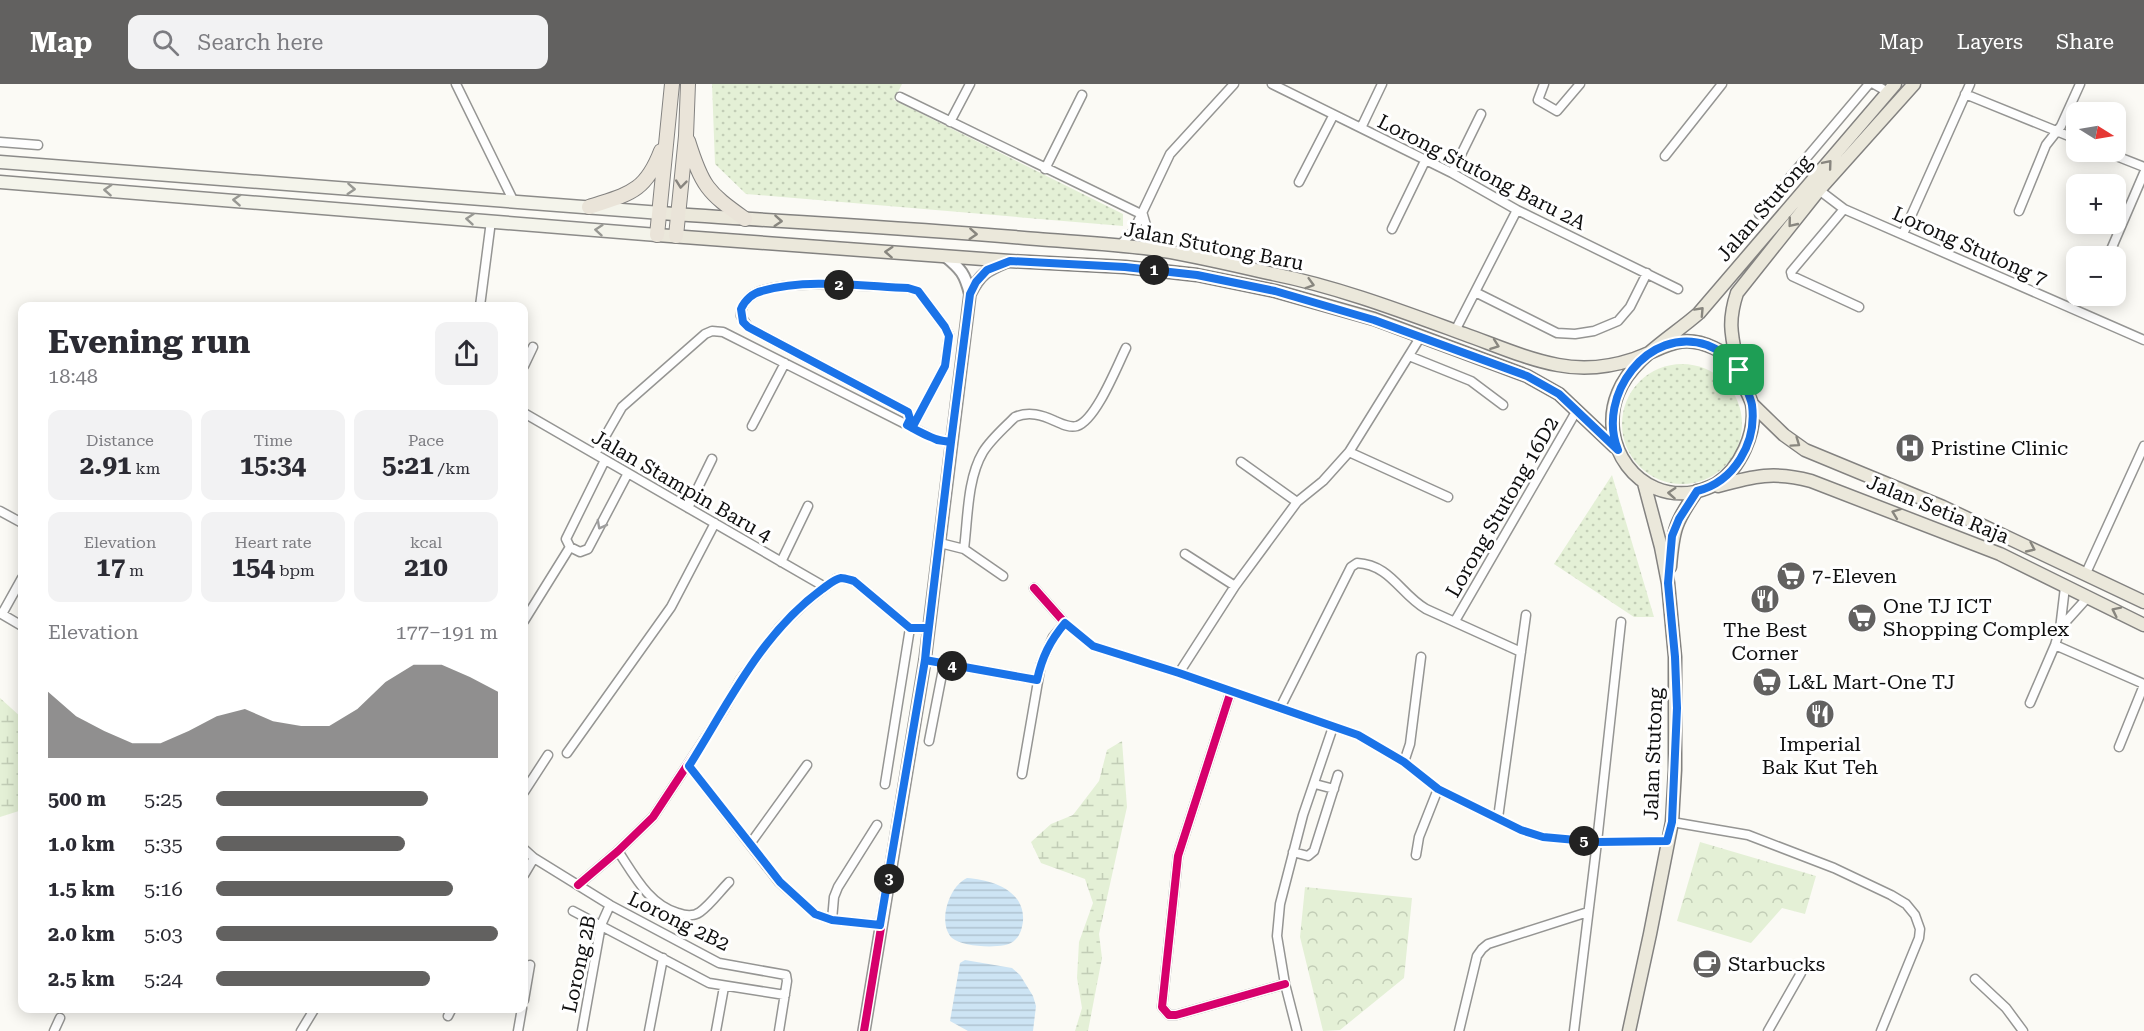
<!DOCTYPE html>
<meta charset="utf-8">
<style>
body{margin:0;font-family:"Roboto Serif",serif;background:#f2f2f3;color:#2b2b33;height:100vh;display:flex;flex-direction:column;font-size:22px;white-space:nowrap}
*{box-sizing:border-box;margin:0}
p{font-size:20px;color:#7c7c81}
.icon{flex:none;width:33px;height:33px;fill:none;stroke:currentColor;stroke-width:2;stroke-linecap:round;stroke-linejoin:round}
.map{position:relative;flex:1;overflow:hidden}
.details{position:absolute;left:18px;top:218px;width:510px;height:711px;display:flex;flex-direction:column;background:#fff;border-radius:12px;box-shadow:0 3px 15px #0003}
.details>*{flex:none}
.needle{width:39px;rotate:101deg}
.controls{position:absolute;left:2066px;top:18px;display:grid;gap:12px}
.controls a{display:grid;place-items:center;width:60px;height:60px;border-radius:12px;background:#fff;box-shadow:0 3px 15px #0003;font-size:30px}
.pin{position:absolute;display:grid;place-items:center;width:51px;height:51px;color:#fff;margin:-26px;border-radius:12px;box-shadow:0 3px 9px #0006}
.km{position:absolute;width:30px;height:30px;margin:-15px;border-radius:50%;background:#222;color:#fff;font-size:16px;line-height:30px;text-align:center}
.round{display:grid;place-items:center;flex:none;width:63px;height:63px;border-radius:12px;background:#f2f2f3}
.summary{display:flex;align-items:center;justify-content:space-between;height:102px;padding:0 30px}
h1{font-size:33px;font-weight:700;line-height:45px}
.metrics{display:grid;grid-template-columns:repeat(3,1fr);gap:9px;height:102px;padding:6px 30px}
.metrics div{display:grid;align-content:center;border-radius:12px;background:#f2f2f3;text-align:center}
.metrics b{font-size:26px;font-weight:700}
.metrics small{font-size:16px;font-weight:400}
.metrics p{font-size:16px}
.chart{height:168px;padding:12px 30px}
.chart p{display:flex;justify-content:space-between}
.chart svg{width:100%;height:108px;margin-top:6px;fill:#626160;opacity:.7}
ul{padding:0 30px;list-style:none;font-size:20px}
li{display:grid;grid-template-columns:96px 72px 1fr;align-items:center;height:45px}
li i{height:15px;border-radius:8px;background:#626160}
header{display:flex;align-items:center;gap:36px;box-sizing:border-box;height:84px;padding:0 30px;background:#626160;color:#fff}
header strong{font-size:28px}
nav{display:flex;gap:33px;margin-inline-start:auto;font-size:21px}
.search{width:420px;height:54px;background:#f2f2f3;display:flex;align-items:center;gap:15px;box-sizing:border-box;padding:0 21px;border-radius:12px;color:#7c7c81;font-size:22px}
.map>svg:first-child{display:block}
.grass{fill:url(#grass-dots)}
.wetland{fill:url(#wetland-marsh)}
.park{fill:url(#park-crowns)}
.water{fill:url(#water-rules)}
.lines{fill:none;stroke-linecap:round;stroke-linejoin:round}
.minor-casing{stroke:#959593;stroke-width:11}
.tertiary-casing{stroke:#959593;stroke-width:14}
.secondary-casing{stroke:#8c8b89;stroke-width:15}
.primary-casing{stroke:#838280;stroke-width:15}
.trunk-casing{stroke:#838280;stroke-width:16}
.minor{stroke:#fefefe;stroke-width:8}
.tertiary{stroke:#fefefe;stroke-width:10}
.secondary{stroke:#f4f4eb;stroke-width:12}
.primary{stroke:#ebe8db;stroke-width:12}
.trunk{stroke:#eae4d9;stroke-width:14}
.cycleway-casing{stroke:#fff;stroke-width:11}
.cycleway{stroke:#d6006c;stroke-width:8}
.oneway{stroke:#88867f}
.oneway2{stroke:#87847e}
.oneway3{stroke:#989893}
.oneway4{stroke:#9e9e9e}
.route-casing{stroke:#fff;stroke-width:12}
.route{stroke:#1a73e8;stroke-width:8}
.labels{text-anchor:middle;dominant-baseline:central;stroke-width:6;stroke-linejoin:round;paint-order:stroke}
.street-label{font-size:20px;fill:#0f0f0f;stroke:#fff}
.poi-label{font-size:20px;fill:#0f0f0f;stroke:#fff;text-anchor:start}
</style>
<header>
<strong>Map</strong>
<div class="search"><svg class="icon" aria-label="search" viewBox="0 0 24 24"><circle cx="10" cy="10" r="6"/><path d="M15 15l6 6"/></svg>Search here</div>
<nav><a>Map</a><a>Layers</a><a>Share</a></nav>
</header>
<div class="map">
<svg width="2144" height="947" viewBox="0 0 2144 947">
<defs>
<pattern id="grass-dots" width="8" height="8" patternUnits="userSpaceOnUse" patternTransform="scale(1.5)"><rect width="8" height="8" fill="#e4f0d6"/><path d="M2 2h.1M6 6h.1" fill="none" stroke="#c2cdb6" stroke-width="1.8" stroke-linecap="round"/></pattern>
<pattern id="wetland-marsh" width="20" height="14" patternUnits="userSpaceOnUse" patternTransform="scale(1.5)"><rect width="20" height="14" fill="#e4f0d6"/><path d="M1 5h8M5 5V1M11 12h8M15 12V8" fill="none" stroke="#c2cdb6"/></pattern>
<pattern id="park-crowns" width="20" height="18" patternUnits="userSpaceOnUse" patternTransform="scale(1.5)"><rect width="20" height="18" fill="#e4f0d6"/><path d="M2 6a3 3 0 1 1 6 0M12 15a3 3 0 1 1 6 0" fill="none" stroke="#c2cdb6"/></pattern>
<pattern id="water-rules" width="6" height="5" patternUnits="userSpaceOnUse" patternTransform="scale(1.5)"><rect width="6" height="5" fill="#cde4f4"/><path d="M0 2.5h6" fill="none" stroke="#afc2d0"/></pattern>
</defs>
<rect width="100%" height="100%" fill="#fbfaf5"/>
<!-- grass -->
<path class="grass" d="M 712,0 L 902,0 L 894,16 L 1123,130 L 1123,142 L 746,110 L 715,80 Z
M1622 340a60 60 0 1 1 120 0a60 60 0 1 1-120 0Z
M 1612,391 L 1654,533 L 1634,533 L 1554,480 Z"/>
<!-- wetland -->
<path class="wetland" d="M 0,614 L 22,634 L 22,726 L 0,733 Z
M 1122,657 L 1127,723 L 1099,850 L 1102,874 L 1088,947 L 1075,947 L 1082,924 L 1077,894 L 1079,858 L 1093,819 L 1085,795 L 1041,779 L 1031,758 L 1051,740 L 1073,731 L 1099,697 L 1107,666 Z"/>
<!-- park -->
<path class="park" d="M 1700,758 L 1816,792 L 1805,830 L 1782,824 L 1751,859 L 1677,837 Z
M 1305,803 L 1412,814 L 1404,894 L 1340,946 L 1323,947 L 1300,853 Z"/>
<!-- water -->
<path class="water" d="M 967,794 C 992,796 1025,806 1023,837 C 1022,845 1020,852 1014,857 C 1004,866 962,863 952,854 C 937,839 949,802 967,794 Z
M 965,876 L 1012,884 L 1020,891 L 1033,912 L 1036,922 L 1033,947 L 968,947 L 950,937 L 960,879 Z"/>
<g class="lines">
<!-- minor casing -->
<g class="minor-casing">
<path id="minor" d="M 456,0 L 514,118
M 1272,0 L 1452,89 L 1517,126 L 1678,205
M 1544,0 L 1538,16 L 1557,27 L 1580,0
M 1874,0 L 1888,8
M 1965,10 L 2076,55
M 900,13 L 1143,131
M 950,38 L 970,0
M 1361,44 L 1382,0
M 0,58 L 38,61
M 2106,68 L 2144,83
M 1665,72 L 1722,0
M 1045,85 L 1082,11
M 1452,89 L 1481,30
M 1299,98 L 1333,32
M 1819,106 L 1844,125 L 2144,256
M 1844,125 L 1791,188 L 1792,192 L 1859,223
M 2019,127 L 2046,61 L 2061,42 L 2080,0
M 1759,130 L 1869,0
M 1143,131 L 1153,165
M 1392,145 L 1425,77
M 1903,150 L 1970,0
M 1116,161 L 1121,160 L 1133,148 L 1170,70 L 1234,0
M 2110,168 L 2144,89
M 1475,208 L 1557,249 L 1575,250 L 1594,247 L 1618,237 L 1630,223 L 1647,189
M 480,222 L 491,137
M 1455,247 L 1517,126
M 1409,272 L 1471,297 L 1503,321
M 524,282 L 533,263
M 524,329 L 825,503
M 907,341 L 910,332 L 908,328 L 748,243 L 741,232 C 741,223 744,217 751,212 C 776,193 874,203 907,204 L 918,207 L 945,243 L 949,251 L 945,282 L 912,344
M 752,342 L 785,279
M 1349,368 L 1448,413
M 595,370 L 622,323 L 705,250 L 712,247 L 723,248 L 937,356 L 951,358
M 605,376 L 566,455 L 570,463 L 580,468 L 588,465 L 628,389
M 1241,378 L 1297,418
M 688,424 L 712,375
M 0,427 L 22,439
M 940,459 L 964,465
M 1185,470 L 1235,502
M 781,478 L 808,422
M 2086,489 L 2144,362
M 1003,492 L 964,465 C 968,434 967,395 983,368 C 991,355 1004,344 1015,333 C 1029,327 1042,331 1055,337 C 1062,340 1069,344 1077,342 C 1096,336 1117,282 1126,264
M 1034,504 L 1065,539 L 1093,562 L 1179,589 L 1358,651 L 1404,678 L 1438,705 L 1521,746 L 1543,753 L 1597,758 L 1667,757
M 0,529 L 22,542
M 2,530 L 22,494
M 524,537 L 570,463
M 1455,537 L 1577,326
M 2060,544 L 2088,513
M 2055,561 L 2144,600
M 925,576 L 1037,596
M 1179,589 L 1235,502 L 1297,418 L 1323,397 L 1349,368 L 1421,252
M 1231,607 L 1178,772 L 1162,923 L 1169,931 L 1176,931 L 1285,900
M 2030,619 L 2055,561 L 2060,545 L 2065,503
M 1280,624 L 1351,483 L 1357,479 C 1391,481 1400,510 1426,525 L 1521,568
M 929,657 L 944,580
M 2119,663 L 2144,601
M 567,669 L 671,523 L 715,439
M 1404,678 L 1410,660 L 1421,573
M 689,682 L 779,798 L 815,830 L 832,836 L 881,841
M 1022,690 L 1041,580 L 1053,553 L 1065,539
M 885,700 L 910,544
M 1315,700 L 1334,705
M 524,708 L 548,671
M 1498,734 L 1526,531
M 1672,738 L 1748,751 L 1834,784 L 1891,811 L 1906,820 L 1915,831 L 1920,845 L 1919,854 L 1881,947
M 750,760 L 807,681
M 524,765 L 534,774 L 610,821 L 719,879 L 786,891 L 787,897 L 779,947
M 618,767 C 634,791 649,821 678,829 C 686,832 693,833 700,828 C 711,820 720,807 729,798
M 1293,768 L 1308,772 L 1314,767 L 1338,691
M 1416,771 L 1419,753 L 1438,705
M 524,791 L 534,774
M 578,801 L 618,767 L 653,733 L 725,624 L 740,596 L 779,544 L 811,514 L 836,495 L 841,494 L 854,497 L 910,544 L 928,545
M 573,827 L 709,899 L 785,911
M 832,836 L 834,813 L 838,803 L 877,741
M 1975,895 L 2006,924 L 2023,947
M 524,916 L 530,881
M 448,932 L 452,924
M 54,947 L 60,934
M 301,947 L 315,924
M 518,947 L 522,924
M 582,947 L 601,841 L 610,821
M 649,947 L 663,874
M 716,947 L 724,903
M 1297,947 L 1285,900 L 1277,852 L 1280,820 L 1303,731 L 1333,643
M 1459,947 L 1477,872 L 1482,865 L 1488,860 L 1588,828
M 1574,947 L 1597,758 L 1621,538
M 1768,947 L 1801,889"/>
</g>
<!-- tertiary casing -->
<g class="tertiary-casing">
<path id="tertiary" d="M 945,172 C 961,185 965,190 970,210
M 864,947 L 925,576 L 970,210 C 981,188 988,186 1009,177"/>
</g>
<!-- secondary casing -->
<g class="secondary-casing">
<path id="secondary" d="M 0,78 L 661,129
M 0,98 L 657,151"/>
</g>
<!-- primary casing -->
<g class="primary-casing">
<path id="primary" d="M 661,129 C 786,138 912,144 1037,155 C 1075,158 1114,160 1152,165 C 1192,171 1233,181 1273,190 C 1338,203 1401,227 1464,250 C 1495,261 1526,275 1558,281 C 1583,286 1610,283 1634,275 C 1665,264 1680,248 1714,264 C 1729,271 1737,284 1743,299 C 1745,305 1750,313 1752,320 C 1757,348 1740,385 1716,400 C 1709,404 1702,406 1695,408 C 1638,419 1597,360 1618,309 C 1631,275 1672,253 1699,229 L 1895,0
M 657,151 L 1010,177 L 1125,183 L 1197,191 L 1275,207 L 1374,235 L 1527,292 L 1559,310 L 1615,363
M 1738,283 C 1732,253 1727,239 1737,209 L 1819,106 L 1914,0
M 1752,320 L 1784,351 L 1805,366 L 1943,423 L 2144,518
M 1718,402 C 1754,392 1774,387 1811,397 L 2000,470 L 2144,541
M 1670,483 C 1673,446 1675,438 1697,407
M 1629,947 L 1650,850 L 1672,738 L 1675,686 L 1675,573 L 1668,499 L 1661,463 L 1644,399"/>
</g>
<!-- trunk casing -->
<g class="trunk-casing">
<path id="trunk" d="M 688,57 C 702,102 707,108 745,135
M 589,123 C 628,110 645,109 661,67
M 657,151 L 672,0
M 676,152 L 686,52 L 688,0"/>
</g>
<!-- minor -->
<use href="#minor" class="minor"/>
<!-- tertiary -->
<use href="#tertiary" class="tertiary"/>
<!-- secondary -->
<use href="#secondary" class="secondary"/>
<!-- primary -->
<use href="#primary" class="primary"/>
<!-- trunk -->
<use href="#trunk" class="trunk"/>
<!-- cycleway casing -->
<g class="cycleway-casing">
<path id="cycleway" d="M 1034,504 L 1065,539 L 1093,562 L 1179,589 L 1358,651 L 1404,678 L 1438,705 L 1521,746 L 1543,753 L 1597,758 L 1667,757
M 1231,607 L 1178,772 L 1162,923 L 1169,931 L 1176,931 L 1285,900
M 578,801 L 618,767 L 653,733 L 725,624 L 740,596 L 779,544 L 811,514 L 836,495 L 841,494 L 854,497 L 910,544 L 928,545
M 864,947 L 925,576 L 970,210 C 981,188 988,186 1010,177"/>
</g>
<!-- cycleway -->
<use href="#cycleway" class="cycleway"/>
</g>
<!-- one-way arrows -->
<defs><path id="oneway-chevron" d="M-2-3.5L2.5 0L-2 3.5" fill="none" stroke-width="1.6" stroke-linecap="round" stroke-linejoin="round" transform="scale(1.5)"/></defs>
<g class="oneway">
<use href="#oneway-chevron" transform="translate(1828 80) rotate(-50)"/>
<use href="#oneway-chevron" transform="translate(778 137) rotate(4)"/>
<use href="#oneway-chevron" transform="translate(1792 139) rotate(129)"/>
<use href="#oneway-chevron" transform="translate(973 150) rotate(4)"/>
<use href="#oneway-chevron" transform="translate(889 168) rotate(-176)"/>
<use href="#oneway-chevron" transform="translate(1310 200) rotate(16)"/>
<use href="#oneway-chevron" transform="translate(1700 227) rotate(-47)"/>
<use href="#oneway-chevron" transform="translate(1495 261) rotate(20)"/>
<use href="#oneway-chevron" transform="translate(1796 359) rotate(35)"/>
<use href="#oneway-chevron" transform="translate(1672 409) rotate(-176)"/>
<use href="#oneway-chevron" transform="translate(1896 429) rotate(-159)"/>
<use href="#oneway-chevron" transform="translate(2031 464) rotate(25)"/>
<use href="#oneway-chevron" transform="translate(2116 527) rotate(-154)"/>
</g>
<use class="oneway2" href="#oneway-chevron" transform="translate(681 100) rotate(96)"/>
<g class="oneway3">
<use href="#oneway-chevron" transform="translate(351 105) rotate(4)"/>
<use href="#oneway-chevron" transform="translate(108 106) rotate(-176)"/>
<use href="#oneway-chevron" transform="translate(237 116) rotate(-176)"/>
<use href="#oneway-chevron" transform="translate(470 135) rotate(-175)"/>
<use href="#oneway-chevron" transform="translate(599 146) rotate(-175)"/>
</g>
<use class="oneway4" href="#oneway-chevron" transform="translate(601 441) rotate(118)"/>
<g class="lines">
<!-- route casing -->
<g class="route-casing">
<path id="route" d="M 1739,286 C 1735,282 1731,276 1727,272 C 1721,267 1714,264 1707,261 C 1648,241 1596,312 1618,366 L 1559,310 L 1527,292 L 1374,236 L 1275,207 L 1197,191 L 1125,183 L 1010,177 L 987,186 L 976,198 L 970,210 L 951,358 C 935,357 921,349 907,341 L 910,335 L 908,328 L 748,243 L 743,238 L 741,225 C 745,216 753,209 762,207 C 806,194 862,202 908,204 L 918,207 L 945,243 L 949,252 L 945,282 L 912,344 L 937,356 L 951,358 L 925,576 L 880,841 L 832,836 L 815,830 L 780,798 L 689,682 C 728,620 761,550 821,506 C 827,502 834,495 841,494 C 845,494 850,496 854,497 L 910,544 L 928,544 L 925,576 L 1037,596 C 1042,573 1050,557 1065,539 L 1093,562 L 1179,589 L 1358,651 L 1404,678 L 1438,705 L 1521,746 L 1543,753 L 1598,758 L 1667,757 L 1672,738 L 1677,624 L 1675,573 L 1668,499 L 1672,452 L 1679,435 L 1697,407 C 1734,398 1757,359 1752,321 C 1750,310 1742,297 1739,286"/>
</g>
<!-- route -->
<use href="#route" class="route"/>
</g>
<!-- icons -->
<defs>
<g id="hospital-disc" transform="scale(1.5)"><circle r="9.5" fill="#626160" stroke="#fff"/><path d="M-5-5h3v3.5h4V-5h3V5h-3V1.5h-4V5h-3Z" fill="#fff"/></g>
<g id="supermarket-disc" transform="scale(1.5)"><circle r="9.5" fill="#626160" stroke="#fff"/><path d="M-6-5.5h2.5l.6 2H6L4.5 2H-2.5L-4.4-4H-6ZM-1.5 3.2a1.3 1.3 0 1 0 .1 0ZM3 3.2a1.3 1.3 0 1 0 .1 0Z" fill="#fff"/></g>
<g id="restaurant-disc" transform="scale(1.5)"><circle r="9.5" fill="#626160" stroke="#fff"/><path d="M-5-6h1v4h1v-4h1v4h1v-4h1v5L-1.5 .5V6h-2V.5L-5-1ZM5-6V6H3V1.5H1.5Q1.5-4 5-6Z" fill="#fff"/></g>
<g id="cafe-disc" transform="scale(1.5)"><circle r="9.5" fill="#626160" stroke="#fff"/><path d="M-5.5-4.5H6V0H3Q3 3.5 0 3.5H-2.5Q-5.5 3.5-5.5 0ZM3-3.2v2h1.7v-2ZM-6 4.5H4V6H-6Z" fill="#fff"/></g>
</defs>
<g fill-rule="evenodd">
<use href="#hospital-disc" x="1910" y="364"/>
<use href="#supermarket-disc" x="1791" y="492"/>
<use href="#restaurant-disc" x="1765" y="515"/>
<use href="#supermarket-disc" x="1862" y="534"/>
<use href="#supermarket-disc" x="1767" y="598"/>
<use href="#restaurant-disc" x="1820" y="630"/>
<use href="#cafe-disc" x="1707" y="880"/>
</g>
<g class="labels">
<!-- street labels -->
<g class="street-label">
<text transform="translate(1482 88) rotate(27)">Lorong Stutong Baru 2A</text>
<text transform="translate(1764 124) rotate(-49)">Jalan Stutong</text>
<text transform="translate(1214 162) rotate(11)">Jalan Stutong Baru</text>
<text transform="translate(1970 162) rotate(24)">Lorong Stutong 7</text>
<text transform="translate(682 402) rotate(30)">Jalan Stampin Baru 4</text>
<text transform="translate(1502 423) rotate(-60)">Lorong Stutong 16D2</text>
<text transform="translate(1938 425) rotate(22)">Jalan Setia Raja</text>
<text transform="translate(1653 670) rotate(-88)">Jalan Stutong</text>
<text transform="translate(679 837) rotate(26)">Lorong 2B2</text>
<text transform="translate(579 880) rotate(-78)">Lorong 2B</text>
</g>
<!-- poi labels -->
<g class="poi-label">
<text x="1931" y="364">Pristine Clinic</text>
<text x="1812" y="492">7-Eleven</text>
<text x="1883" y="522">One TJ ICT<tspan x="1883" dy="23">Shopping Complex</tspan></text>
<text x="1765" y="546" text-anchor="middle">The Best<tspan x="1765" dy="23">Corner</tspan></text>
<text x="1788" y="598">L&amp;L Mart-One TJ</text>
<text x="1820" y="660" text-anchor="middle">Imperial<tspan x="1820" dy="23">Bak Kut Teh</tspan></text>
<text x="1728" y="880">Starbucks</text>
</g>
</g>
</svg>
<div class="controls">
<a><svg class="needle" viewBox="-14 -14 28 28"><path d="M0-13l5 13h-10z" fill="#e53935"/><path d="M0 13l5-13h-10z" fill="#7c7c81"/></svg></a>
<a>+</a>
<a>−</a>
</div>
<div class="pin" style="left:1739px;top:286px;background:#1e9e55"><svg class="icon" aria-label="arrive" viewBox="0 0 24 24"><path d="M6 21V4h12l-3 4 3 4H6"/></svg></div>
<b class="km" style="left:1154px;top:186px">1</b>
<b class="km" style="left:839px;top:201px">2</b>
<b class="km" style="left:889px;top:795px">3</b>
<b class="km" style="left:952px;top:582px">4</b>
<b class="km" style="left:1584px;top:757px">5</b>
<section class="details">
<div class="summary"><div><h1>Evening run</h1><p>18:48</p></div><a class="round"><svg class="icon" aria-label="share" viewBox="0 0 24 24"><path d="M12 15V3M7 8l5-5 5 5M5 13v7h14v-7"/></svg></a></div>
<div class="metrics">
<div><p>Distance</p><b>2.91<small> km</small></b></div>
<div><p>Time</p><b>15:34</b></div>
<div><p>Pace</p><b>5:21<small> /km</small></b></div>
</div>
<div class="metrics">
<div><p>Elevation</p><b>17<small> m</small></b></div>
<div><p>Heart rate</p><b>154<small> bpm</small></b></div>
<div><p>kcal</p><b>210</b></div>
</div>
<div class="chart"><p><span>Elevation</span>177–191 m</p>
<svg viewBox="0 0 160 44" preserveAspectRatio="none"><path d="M0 44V17L10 27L20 33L30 38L40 38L50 33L60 27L70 24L80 29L90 31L100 31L110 24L120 13L130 6L140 6L150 11L160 17V44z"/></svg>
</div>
<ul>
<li><b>500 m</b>5:25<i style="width:75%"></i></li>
<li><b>1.0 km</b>5:35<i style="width:67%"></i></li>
<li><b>1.5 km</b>5:16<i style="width:84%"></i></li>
<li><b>2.0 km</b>5:03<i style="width:100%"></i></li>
<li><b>2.5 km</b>5:24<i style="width:76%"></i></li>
</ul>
</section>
</div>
